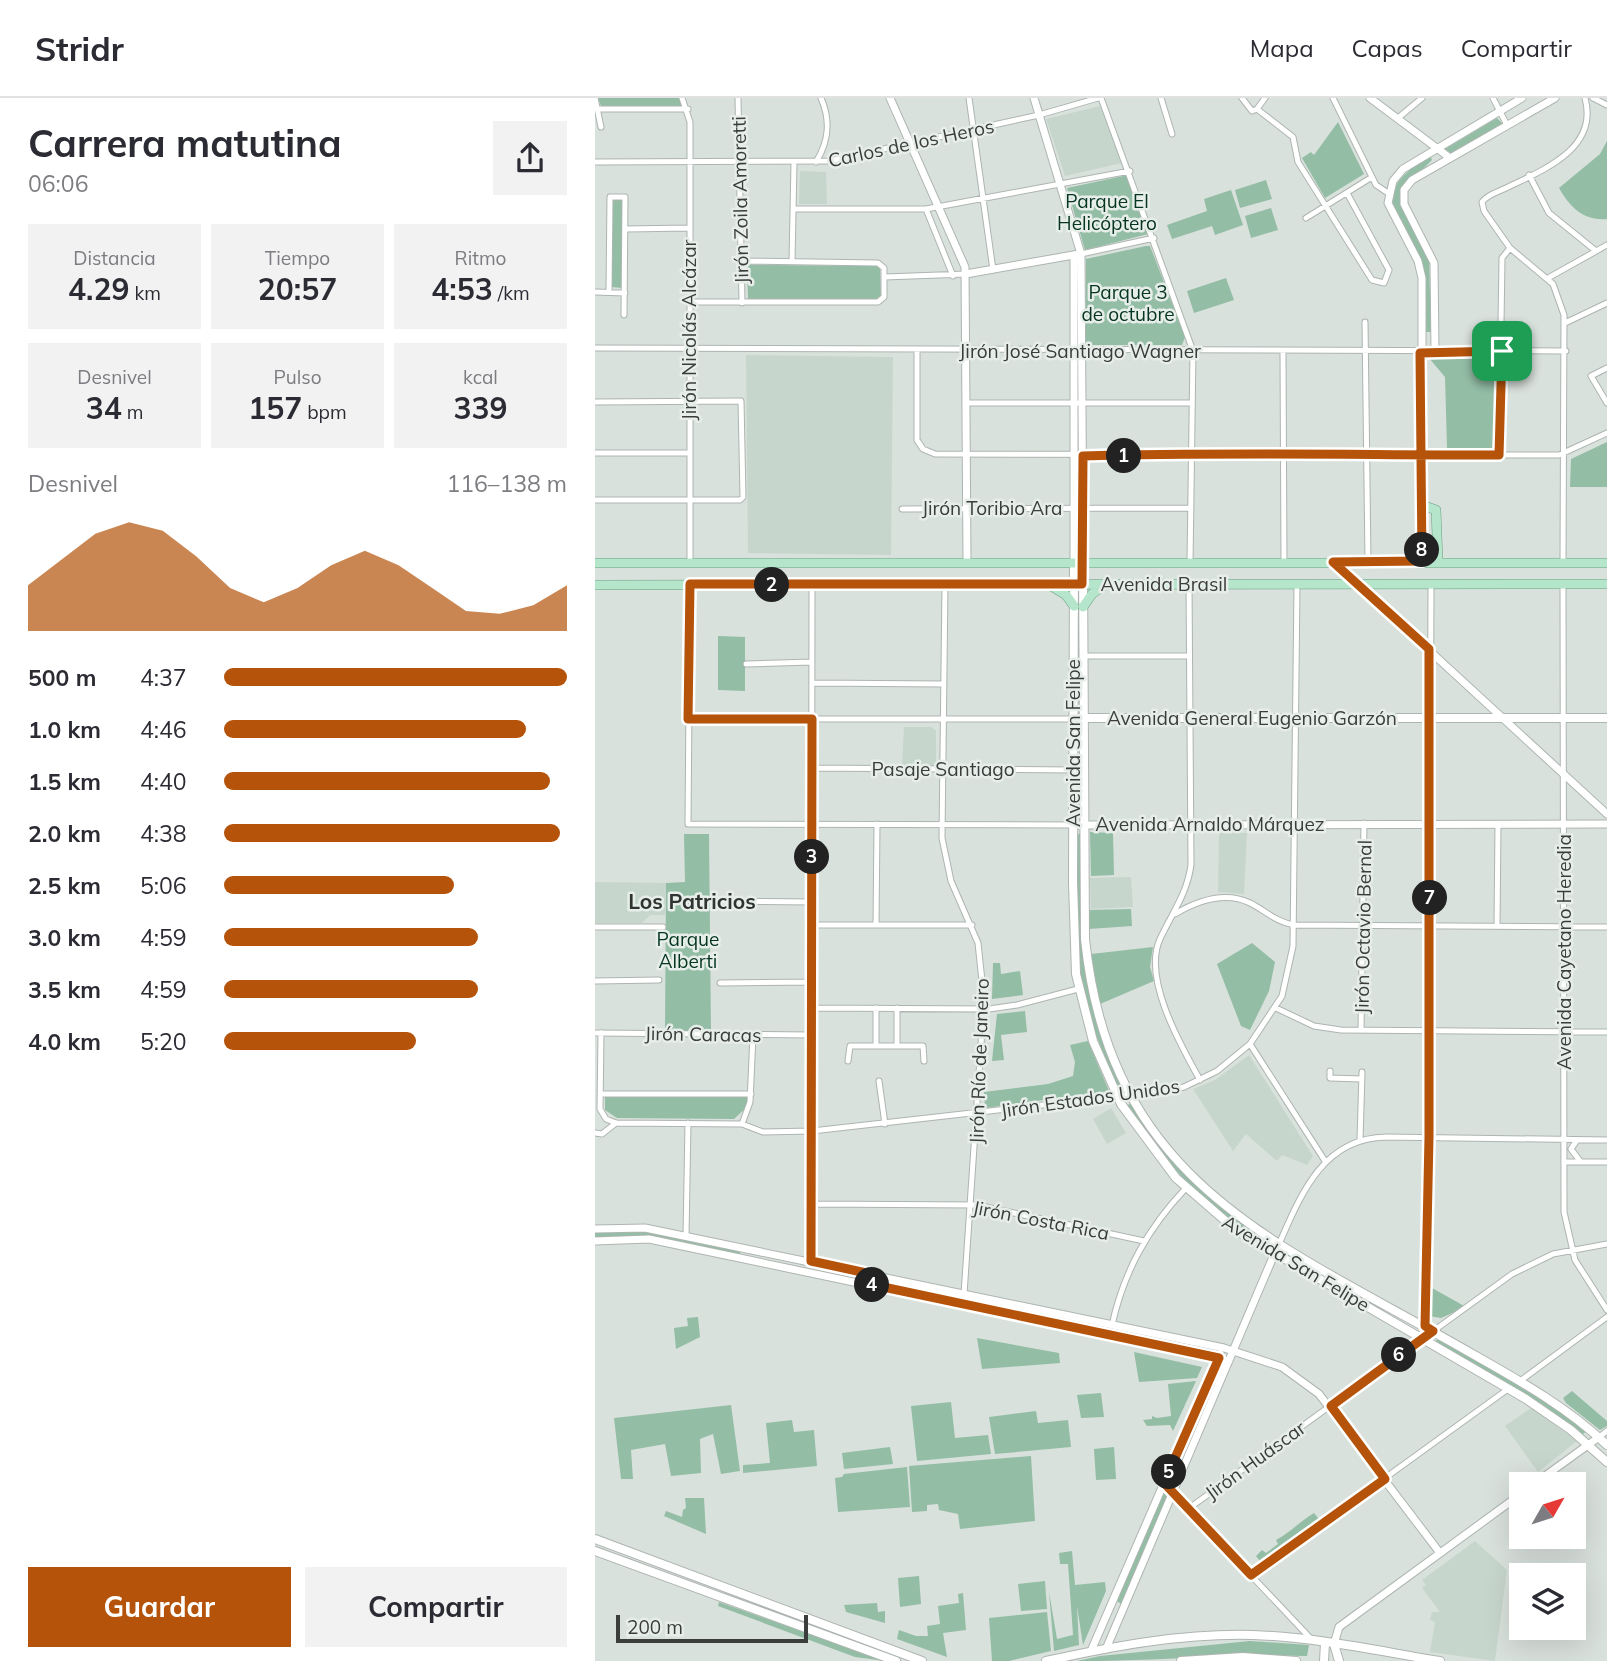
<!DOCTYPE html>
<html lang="es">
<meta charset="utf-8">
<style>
body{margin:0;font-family:Mulish,sans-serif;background:#f2f2f3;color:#2b2b33;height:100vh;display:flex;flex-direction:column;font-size:26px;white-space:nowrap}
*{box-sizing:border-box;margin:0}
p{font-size:23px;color:#7c7c81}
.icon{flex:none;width:38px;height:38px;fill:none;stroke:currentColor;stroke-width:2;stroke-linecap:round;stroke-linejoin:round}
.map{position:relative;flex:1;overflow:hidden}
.drawer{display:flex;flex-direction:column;background:#fff;width:595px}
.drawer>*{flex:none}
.needle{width:46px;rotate:51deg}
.tools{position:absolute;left:914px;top:1374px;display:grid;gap:14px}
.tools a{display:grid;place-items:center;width:77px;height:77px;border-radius:0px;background:#fff;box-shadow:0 7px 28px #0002;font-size:35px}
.scale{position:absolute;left:21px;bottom:18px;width:192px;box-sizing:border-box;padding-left:7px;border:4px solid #3a3d3b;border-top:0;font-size:19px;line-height:24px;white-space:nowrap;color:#3a3d3b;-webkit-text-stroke:5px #e7eeea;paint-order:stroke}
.pin{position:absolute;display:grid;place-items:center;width:60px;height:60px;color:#fff;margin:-30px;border-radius:14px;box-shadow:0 4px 10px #0006}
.km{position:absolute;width:35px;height:35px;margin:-18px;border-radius:50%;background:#222;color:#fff;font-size:19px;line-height:35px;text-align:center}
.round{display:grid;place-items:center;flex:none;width:74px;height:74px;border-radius:0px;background:#f2f2f3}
.headline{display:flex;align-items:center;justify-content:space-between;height:119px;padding:0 28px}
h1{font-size:38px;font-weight:700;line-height:52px}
.figures{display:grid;grid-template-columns:repeat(3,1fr);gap:10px;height:119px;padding:7px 28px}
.figures div{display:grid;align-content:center;border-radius:0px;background:#f2f2f3;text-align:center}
.figures b{font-size:30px;font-weight:700}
.figures small{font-size:19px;font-weight:400}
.figures p{font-size:19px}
.chart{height:196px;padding:14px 28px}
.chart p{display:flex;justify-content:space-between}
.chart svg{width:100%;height:126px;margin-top:7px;fill:#b45309;opacity:.7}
.cta{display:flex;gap:14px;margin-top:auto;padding:14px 28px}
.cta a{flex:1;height:80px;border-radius:0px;background:#b45309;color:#fff;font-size:28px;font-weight:700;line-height:80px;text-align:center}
.cta a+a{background:#f2f2f3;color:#2b2b33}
ul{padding:0 28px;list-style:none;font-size:23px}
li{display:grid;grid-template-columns:112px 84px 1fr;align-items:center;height:52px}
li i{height:18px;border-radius:9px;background:#b45309}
header{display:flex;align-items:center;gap:42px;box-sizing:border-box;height:98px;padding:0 35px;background:#fff;border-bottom:2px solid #e1e1e2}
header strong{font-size:33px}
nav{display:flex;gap:38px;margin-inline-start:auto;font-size:24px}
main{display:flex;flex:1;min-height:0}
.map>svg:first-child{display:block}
.built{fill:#c7d6cd}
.green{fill:#93bda5}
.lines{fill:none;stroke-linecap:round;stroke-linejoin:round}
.minor-casing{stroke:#aeb5b0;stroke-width:7}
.tertiary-casing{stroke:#aeb5b0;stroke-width:9}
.secondary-casing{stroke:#aeb5b0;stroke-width:10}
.primary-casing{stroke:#699e82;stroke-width:10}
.minor{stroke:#fff;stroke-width:5}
.tertiary{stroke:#fff;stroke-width:7}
.secondary{stroke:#fff;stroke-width:8}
.primary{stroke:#b5e5cb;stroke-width:9}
.route-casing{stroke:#fff;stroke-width:14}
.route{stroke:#b45309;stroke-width:9}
.labels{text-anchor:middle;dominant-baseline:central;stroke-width:5;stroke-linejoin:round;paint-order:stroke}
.street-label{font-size:19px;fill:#3a3d3b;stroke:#e7eeea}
.park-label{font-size:19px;fill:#063621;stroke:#e7eeea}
.neighbourhood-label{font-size:21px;font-weight:bold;fill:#2f3431;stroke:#e7eeea}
</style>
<header>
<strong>Stridr</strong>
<nav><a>Mapa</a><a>Capas</a><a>Compartir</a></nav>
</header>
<main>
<section class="drawer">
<div class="headline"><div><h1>Carrera matutina</h1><p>06:06</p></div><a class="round"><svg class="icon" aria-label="share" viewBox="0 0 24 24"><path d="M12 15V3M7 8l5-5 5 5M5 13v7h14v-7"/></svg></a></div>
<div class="figures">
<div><p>Distancia</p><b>4.29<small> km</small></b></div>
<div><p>Tiempo</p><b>20:57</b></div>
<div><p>Ritmo</p><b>4:53<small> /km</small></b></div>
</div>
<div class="figures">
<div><p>Desnivel</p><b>34<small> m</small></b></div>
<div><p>Pulso</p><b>157<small> bpm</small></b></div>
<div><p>kcal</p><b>339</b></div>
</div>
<div class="chart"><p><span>Desnivel</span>116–138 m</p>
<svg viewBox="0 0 160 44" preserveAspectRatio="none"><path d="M0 44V28L10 19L20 10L30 6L40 9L50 18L60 29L70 34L80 29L90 21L100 16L110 21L120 29L130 37L140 38L150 35L160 28V44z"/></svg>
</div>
<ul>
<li><b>500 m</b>4:37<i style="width:100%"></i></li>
<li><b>1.0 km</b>4:46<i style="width:88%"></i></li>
<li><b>1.5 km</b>4:40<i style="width:95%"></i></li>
<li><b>2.0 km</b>4:38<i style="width:98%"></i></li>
<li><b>2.5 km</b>5:06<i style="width:67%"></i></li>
<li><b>3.0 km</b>4:59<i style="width:74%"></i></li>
<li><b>3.5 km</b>4:59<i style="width:74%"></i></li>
<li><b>4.0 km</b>5:20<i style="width:56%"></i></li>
</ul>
<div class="cta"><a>Guardar</a><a>Compartir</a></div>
</section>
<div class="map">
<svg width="1012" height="1563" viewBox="0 0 1012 1563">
<rect width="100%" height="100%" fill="#d9e1dc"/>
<!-- built -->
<path class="built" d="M 505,8 L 527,65 L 470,78 L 451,21 Z
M 205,73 L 231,74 L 232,106 L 204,106 Z
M 151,257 L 298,259 L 296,457 L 153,455 Z
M 309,629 L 337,629 L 341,633 L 341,668 L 307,667 Z
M 624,734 L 652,735 L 649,796 L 623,794 Z
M 536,779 L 538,809 L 496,811 L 495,780 Z
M 0,784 L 71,785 L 70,817 L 55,817 L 47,825 L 0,825 Z
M 654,957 L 718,1058 L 712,1067 L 687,1057 L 682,1063 L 651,1036 L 638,1053 L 598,991 L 620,982 Z
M 516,1010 L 531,1035 L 512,1046 L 498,1021 Z
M 936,1310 L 982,1343 L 943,1374 L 910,1328 Z
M 880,1443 L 912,1472 L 900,1563 L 835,1554 L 840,1524 L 835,1522 L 837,1514 L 845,1514 L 827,1490 L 831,1487 L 827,1482 Z"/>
<!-- green -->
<path class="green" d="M 3,0 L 85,0 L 90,8 L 6,8 Z
M 902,20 L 908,26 L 857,56 L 850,51 Z
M 743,24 L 769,76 L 730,100 L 707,60 L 716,54 L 719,57 Z
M 1012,43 L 1012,121 C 988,123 975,109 964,90 L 1005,56 Z
M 835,58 L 837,62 L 806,93 L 805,99 L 834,159 L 836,234 L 828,234 C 828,217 832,196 829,180 C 817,123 761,102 835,58 Z
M 533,77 L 553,136 L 490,152 L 472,90 Z
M 671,82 L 677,101 L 645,110 L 640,92 Z
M 636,92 L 648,127 L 620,137 L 617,128 L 577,141 L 572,127 L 612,113 L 609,101 Z
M 18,101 L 28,102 L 28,190 L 16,189 Z
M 676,110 L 683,132 L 656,140 L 650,118 Z
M 551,148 L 555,148 L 590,239 L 587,247 L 491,247 L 491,161 Z
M 154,167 L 282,168 L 285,170 L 286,199 L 283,201 L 153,201 L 152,170 Z
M 631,180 L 639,202 L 599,215 L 592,193 Z
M 834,260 L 899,260 L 900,350 L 852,350 L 850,279 Z
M 1012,344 L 1012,389 L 975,389 L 976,361 Z
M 123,538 L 150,539 L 150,593 L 123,592 Z
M 495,734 L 518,735 L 519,777 L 496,778 Z
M 89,736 L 114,736 L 116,934 L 70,933 L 71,785 L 90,784 Z
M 482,736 L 485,736 C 486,786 482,838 494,887 C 502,922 517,956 530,989 L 523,991 L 492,915 L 483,867 Z
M 536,811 L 537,828 L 494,831 L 493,812 Z
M 657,845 L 680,864 L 674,893 L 655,932 L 646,928 L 622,866 Z
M 558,849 L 555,869 L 559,883 L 505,906 L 496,856 Z
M 398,865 L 405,865 L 406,876 L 425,873 L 428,897 L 397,901 Z
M 430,913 L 432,934 L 406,937 L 409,962 L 397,963 L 402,916 Z
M 493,943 L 514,993 L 390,1010 L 389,994 L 453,986 L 478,978 L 480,964 L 475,947 Z
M 10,997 L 153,997 L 153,1008 L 139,1021 L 22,1020 L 10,1012 Z
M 539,1005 L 592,1074 L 677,1140 L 673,1148 C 616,1110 567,1067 532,1007 Z
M 45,1132 L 145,1153 L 145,1156 L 54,1138 L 0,1140 L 0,1134 Z
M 837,1190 L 871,1209 L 846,1220 L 834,1218 Z
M 103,1219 L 105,1239 L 81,1251 L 79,1230 L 93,1228 L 92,1220 Z
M 846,1238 L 938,1290 L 994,1331 L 988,1336 L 947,1306 L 840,1244 Z
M 382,1240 L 464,1255 L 465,1265 L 387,1271 Z
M 539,1254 L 607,1269 L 602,1280 L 544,1284 Z
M 623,1266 L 630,1268 L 579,1383 L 574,1380 Z
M 601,1283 L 578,1333 L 575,1327 L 552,1328 L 548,1322 L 557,1321 L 557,1318 L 562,1320 L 576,1318 L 573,1286 Z
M 977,1293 L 1012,1323 L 1012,1328 L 1005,1332 L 971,1305 L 968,1300 Z
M 506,1295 L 509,1319 L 486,1320 L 482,1297 Z
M 356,1304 L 360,1340 L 393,1337 L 396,1356 L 322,1363 L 316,1308 Z
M 136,1307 L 145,1373 L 126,1376 L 118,1336 L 105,1341 L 106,1375 L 76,1378 L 70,1346 L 36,1352 L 38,1381 L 26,1381 L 19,1320 Z
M 441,1313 L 443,1325 L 473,1322 L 476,1349 L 400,1356 L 394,1319 Z
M 197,1322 L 199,1334 L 219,1332 L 222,1368 L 148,1375 L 148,1367 L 175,1365 L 171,1325 Z
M 295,1349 L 298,1366 L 249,1371 L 247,1355 Z
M 519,1349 L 521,1381 L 501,1382 L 499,1351 Z
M 436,1358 L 440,1423 L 365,1431 L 363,1416 L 344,1412 L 343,1406 L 332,1407 L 332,1413 L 317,1414 L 314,1368 Z
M 312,1369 L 315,1409 L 243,1414 L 240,1380 L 247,1379 L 249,1376 Z
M 568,1395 L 574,1397 L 526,1506 L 522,1503 Z
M 90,1400 L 109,1400 L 111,1436 L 69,1418 L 71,1413 L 87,1419 L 88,1412 L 91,1410 Z
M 719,1415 L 727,1425 L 667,1466 L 661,1458 L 667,1452 L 671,1455 L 683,1446 L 681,1442 C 696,1434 704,1424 719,1415 Z
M 477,1453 L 480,1487 L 510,1484 L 511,1493 L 488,1547 L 482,1508 L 484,1547 L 459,1553 L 454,1494 L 462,1541 L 478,1537 L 473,1466 L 465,1466 L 464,1455 Z
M 324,1478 L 326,1506 L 305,1509 L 303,1480 Z
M 450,1483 L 452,1511 L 426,1513 L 423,1486 Z
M 368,1495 L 371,1532 L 348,1535 L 352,1559 L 302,1541 L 304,1532 L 321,1538 L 333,1538 L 332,1528 L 345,1526 L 343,1508 L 364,1505 L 363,1496 Z
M 124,1504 L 291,1563 L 260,1559 L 123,1508 Z
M 282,1505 L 283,1514 L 290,1513 L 290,1525 L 251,1514 L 249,1507 Z
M 452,1514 L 456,1553 L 414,1563 L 397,1563 L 394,1520 Z
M 655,1543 L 714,1547 L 712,1558 C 635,1556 559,1563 482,1563 L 505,1558 Z"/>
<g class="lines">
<!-- minor casing -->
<g class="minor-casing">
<path id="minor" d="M 0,0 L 6,29
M 87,0 L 95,24 L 95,465
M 143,0 L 147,205
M 374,0 L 398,172
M 506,0 L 598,253 L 595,465
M 566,0 L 577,36
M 647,0 L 657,13 L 662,11 L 698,39 L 703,64 L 777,182 L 789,185 L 794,172 L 752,95
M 738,0 L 781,87 L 793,95
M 898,0 L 912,27
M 998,0 L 1012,7
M 4,11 L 93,11
M 662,11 L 670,0
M 803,20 L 827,0
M 0,64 L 234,63 L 444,17 L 503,0
M 221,64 C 234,43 236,23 226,0
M 934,77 L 954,115 L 1001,153
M 199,111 L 331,111 L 535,73
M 331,111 L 358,178
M 711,120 L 777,79
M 31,131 L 93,130
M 486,156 L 559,140
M 197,164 L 199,64
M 289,179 L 371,176
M 953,180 L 1012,147
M 0,194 L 30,195
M 14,194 L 15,99 L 30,99 L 29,217
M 94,204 L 283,204 L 289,199 L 289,170 L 283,165 L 147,163
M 770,224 L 773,464
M 970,225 L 1012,205
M 0,250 L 971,253
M 322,252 L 322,342 L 328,351 L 340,356 L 964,357 L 1012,335
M 688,254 L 689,465
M 1012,270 L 996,278 L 1012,305
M 0,304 L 146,303 L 148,399 L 145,402 L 0,402
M 372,305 L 597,305
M 0,355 L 95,355
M 904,357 L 907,160 L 915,150
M 307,411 L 596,410
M 968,465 L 969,217 L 958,186 L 915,150 L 889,113 L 887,104 C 893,96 903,94 911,90 C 948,72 1004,51 990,0
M 594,485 L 596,767 C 592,796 577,815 565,841 C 547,880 586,948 605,982
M 968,485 L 969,1114 L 980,1162 L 1012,1212
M 95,486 L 93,726 L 478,727
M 350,486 L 347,740 L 356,783 L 383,845 L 389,902 L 369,1196
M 488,558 L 593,558
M 151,566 L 217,564
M 217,585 L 349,586
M 93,621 L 478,621
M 217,670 L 479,672
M 120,803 L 217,804
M 580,816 C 602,803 630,793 655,805 C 671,813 681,824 699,827 L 1012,829
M 217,827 L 377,827
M 281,827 L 282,726
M 902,828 L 903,726
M 0,829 L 68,829
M 0,883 L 64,882
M 125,885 L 217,884
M 217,910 L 394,911 L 422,907 L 483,891
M 281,910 L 281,948
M 681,910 L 719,928 L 746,932 L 1012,934
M 766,932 L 769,725
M 0,935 L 217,937
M 6,935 L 5,1011 L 11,1021 L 21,1025 L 147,1026 L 168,1034 L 217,1033 L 571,993 L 589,989 L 622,973 L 655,946 L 687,898 L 698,848 L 702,486
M 655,946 L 730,1063
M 302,948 L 302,910
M 253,963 L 255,948 L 328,948 L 329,963
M 735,973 L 735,980 L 767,981
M 284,983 L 290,1026
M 5,996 L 156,996
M 147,1026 L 155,1004 L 158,937
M 0,1035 L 7,1036 L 21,1025
M 765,1042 L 767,974
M 982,1042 L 976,1051 L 985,1063
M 969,1064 L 1012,1064
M 216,1106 L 382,1107 L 549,1143
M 91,1138 L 93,1025
M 684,1146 C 706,1096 728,1040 791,1039 L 1012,1042
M 216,1163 L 217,487
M 517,1227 C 529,1173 553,1130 591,1090
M 830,1228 L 834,1039 L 836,486
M 925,1283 L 1012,1219
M 1004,1339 L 1012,1333
M 569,1385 L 718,1543
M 593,1411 L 917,1176 L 958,1156 L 1012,1146
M 656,1477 L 913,1291"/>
</g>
<!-- tertiary casing -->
<g class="tertiary-casing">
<path id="tertiary" d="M 295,0 L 370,169 L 372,463
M 439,0 L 486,156 L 488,464
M 775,0 L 855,60
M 479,157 L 479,464
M 371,176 L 484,156
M 840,254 L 839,165 L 809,106 L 809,92 L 817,82 L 960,0
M 827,463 L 827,180 L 823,163 L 793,105 L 798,83 L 808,71 L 927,0
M 738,464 L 1012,716
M 478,727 L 1012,726
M 0,1131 L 50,1130 L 629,1250 L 687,1269 L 724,1296 L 845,1455
M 0,1143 L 54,1141 L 634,1263
M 939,1386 L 1004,1339
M 739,1546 L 744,1529 L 926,1396
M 511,1551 L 681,1152
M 496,1553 L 625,1256"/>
</g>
<!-- secondary casing -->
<g class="secondary-casing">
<path id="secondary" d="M 479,464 L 478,785 L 481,876 L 498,943 L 526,1006 L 581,1080 L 642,1133 L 931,1301 L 976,1332 L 1012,1364
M 488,464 L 490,841 C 516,1092 690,1147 881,1258 C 927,1284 973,1310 1012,1347
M 483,620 L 1012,620
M 0,1441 L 327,1563
M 0,1453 L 301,1563
M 739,1546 L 744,1563
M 451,1563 C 519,1548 589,1535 658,1537 C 721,1539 783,1553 845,1563
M 586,1563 L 648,1559 L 701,1563
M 729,1563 L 730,1545"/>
</g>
<!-- primary casing -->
<g class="primary-casing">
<path id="primary" d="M 827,407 L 841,412 L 843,463
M 0,465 L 1012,465
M 0,487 L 1012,486
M 456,488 L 471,497 L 479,508
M 488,509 L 497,496 L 510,487"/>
</g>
<!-- minor -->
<use href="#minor" class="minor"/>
<!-- tertiary -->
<use href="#tertiary" class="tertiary"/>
<!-- secondary -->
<use href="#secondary" class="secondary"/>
<!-- primary -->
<use href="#primary" class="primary"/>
</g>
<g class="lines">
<!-- route casing -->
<g class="route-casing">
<path id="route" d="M 907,253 L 904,357 C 766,357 626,354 488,358 L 487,486 L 95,486 L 93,621 L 217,621 L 216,1163 L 276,1176 L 274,1186 L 624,1260 L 569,1385 L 656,1477 L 790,1381 L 736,1308 L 838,1233 L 830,1228 L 834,1039 L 834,551 L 738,464 L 827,463 L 825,255 L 907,253"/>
</g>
<!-- route -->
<use href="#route" class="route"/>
</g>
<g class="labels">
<!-- street labels -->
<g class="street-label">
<text transform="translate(316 45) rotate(-12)">Carlos de los Heros</text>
<text transform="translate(145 102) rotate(-91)">Jirón Zoila Amoretti</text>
<text transform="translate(94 232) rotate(-90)">Jirón Nicolás Alcázar</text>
<text x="485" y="253">Jirón José Santiago Wagner</text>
<text x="397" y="410">Jirón Toribio Ara</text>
<text x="569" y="486">Avenida Brasil</text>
<text x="657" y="620">Avenida General Eugenio Garzón</text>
<text transform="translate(478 645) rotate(-90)">Avenida San Felipe</text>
<text x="348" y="671">Pasaje Santiago</text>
<text x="615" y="726">Avenida Arnaldo Márquez</text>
<text transform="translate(768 829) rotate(-89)">Jirón Octavio Bernal</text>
<text transform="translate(969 854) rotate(-90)">Avenida Cayetano Heredia</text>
<text transform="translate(108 936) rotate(1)">Jirón Caracas</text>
<text transform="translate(384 963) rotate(-88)">Jirón Río de Janeiro</text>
<text transform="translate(495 1000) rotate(-8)">Jirón Estados Unidos</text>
<text transform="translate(446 1122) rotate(11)">Jirón Costa Rica</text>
<text transform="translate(701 1165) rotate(31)">Avenida San Felipe</text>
<text transform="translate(660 1362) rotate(-36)">Jirón Huáscar</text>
</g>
<!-- park labels -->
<g class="park-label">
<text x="512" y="103">Parque El<tspan x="512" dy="22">Helicóptero</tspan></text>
<text x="533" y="194">Parque 3<tspan x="533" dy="22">de octubre</tspan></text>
<text x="93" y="841">Parque<tspan x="93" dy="22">Alberti</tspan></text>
</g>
<!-- neighbourhood labels -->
<g class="neighbourhood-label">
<text x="97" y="803">Los Patricios</text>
</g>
</g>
</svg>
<div class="tools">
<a><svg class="needle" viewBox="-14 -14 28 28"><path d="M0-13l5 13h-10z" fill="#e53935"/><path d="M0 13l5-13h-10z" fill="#7c7c81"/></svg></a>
<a><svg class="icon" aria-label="layers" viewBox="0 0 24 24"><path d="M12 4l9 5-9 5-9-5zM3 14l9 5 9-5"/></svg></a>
</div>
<div class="scale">200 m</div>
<div class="pin" style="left:907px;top:253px;background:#1e9e55"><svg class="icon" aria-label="arrive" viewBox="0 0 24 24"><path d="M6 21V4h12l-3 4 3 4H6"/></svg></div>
<b class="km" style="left:529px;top:358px">1</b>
<b class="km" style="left:177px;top:487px">2</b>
<b class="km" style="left:217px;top:759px">3</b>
<b class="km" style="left:277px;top:1187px">4</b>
<b class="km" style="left:574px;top:1374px">5</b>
<b class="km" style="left:804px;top:1257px">6</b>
<b class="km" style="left:835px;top:800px">7</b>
<b class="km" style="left:827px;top:452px">8</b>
</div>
</main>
